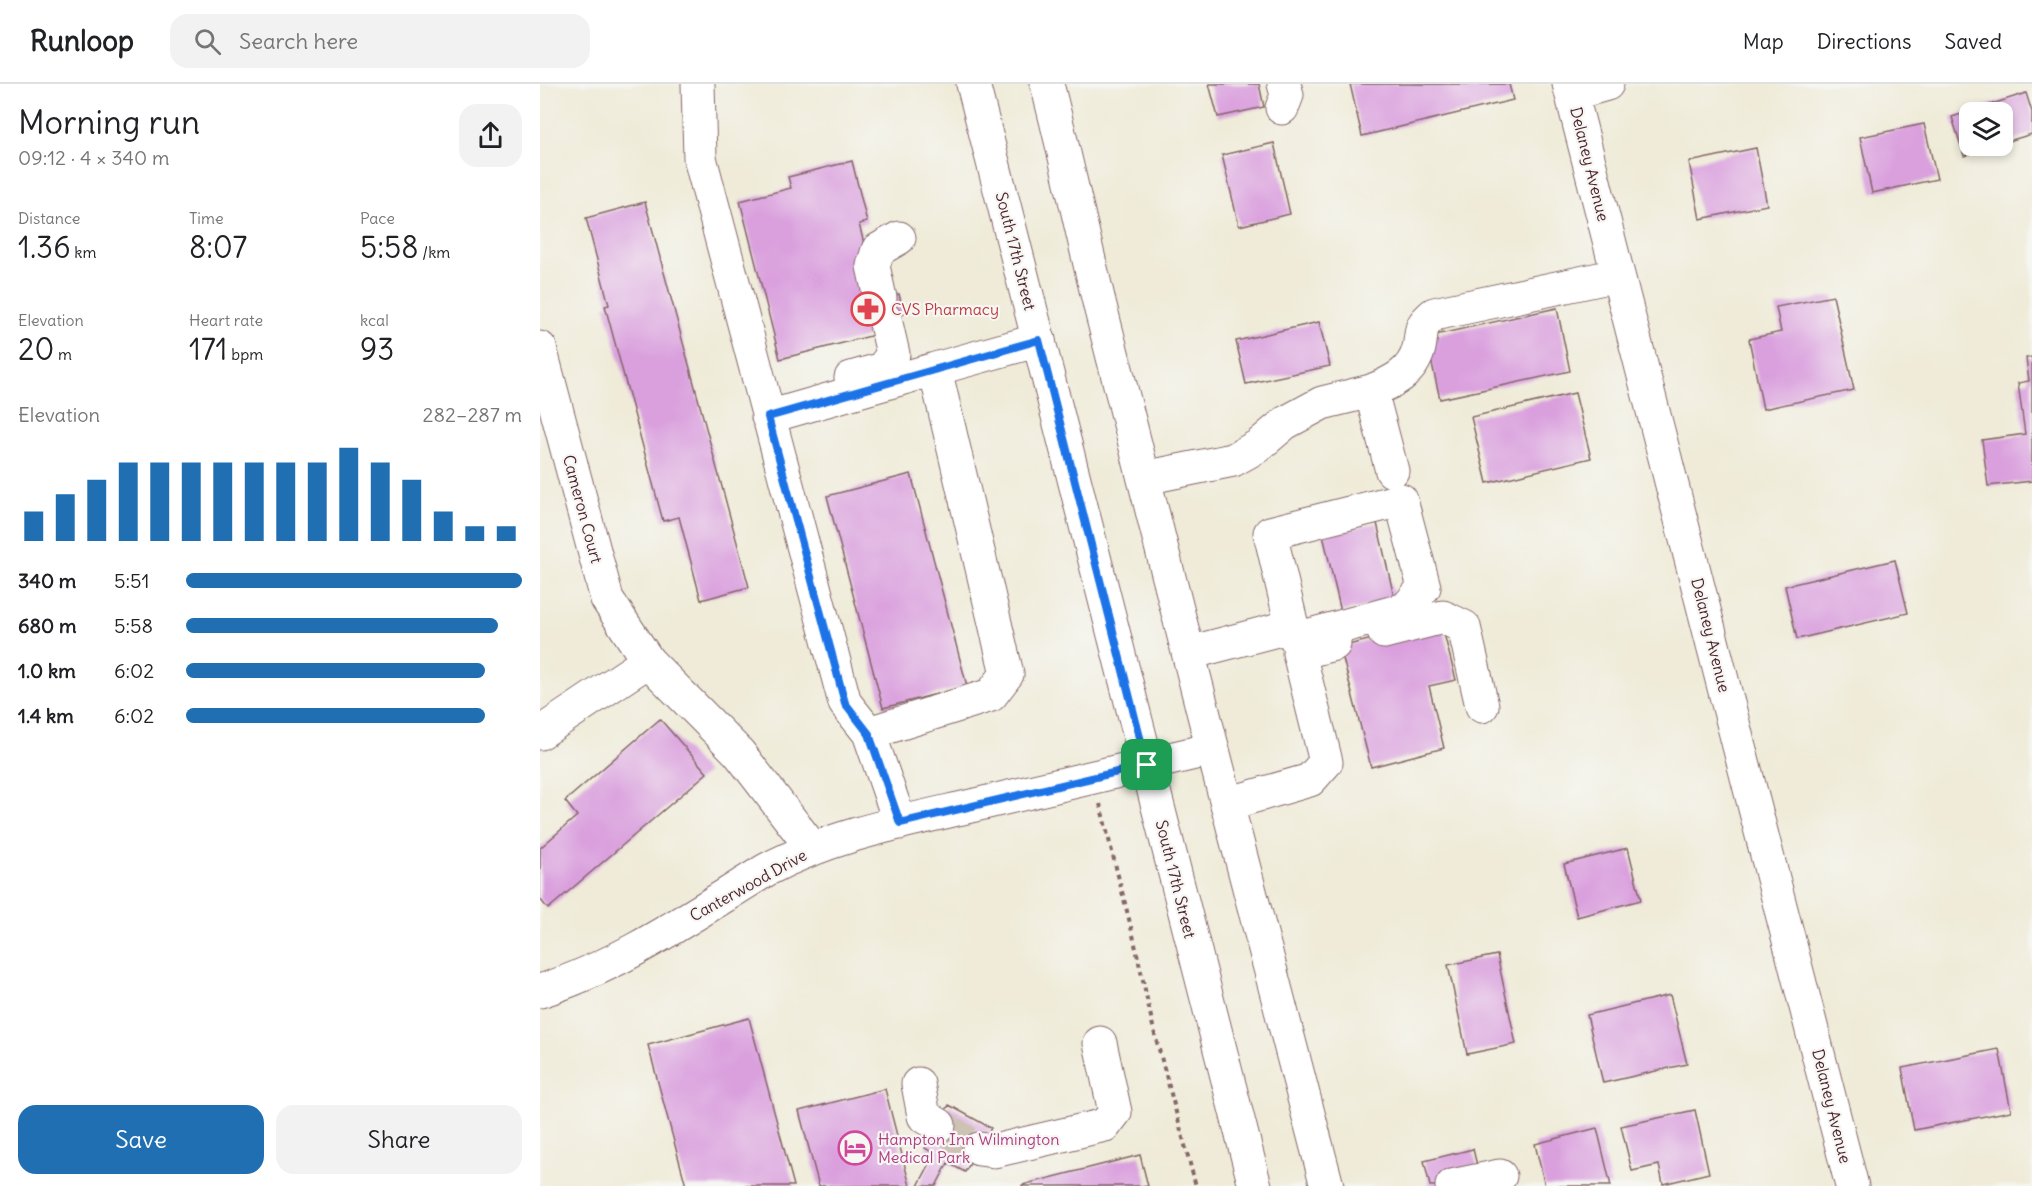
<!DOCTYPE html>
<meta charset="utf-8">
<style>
body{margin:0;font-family:Delius,sans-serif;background:#f2f2f2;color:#202124;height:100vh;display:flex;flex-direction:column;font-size:22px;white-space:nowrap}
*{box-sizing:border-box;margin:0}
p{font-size:20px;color:#757577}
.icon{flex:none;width:33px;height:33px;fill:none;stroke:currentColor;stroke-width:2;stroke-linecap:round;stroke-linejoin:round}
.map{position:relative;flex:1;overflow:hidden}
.drawer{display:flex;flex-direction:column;background:#fff;width:540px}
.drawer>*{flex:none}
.buttons{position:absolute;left:1419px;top:18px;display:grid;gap:12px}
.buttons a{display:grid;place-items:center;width:54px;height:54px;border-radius:12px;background:#fff;box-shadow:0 3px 9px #0003;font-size:30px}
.pin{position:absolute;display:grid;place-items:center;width:51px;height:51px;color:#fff;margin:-26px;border-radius:12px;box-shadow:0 3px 9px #0006}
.round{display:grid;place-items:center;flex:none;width:63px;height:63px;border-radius:18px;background:#f2f2f2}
.summary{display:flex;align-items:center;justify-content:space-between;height:102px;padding:0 18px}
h1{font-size:33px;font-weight:600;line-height:45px}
.stats{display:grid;grid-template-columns:repeat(3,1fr);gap:9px;height:102px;padding:6px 18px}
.stats div{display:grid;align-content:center}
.stats b{font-size:30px;font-weight:600}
.stats small{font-size:16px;font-weight:400}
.stats p{font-size:16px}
.chart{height:168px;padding:12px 18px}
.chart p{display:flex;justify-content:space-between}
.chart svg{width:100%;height:108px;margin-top:6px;stroke:#1f6fb2;stroke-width:6}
.primary-button{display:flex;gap:12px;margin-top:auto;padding:12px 18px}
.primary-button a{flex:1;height:69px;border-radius:18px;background:#1f6fb2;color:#fff;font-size:24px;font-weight:600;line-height:69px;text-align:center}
.primary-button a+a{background:#f2f2f2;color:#202124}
ul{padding:0 18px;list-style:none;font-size:20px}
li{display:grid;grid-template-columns:96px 72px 1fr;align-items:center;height:45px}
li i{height:15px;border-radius:8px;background:#1f6fb2}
header{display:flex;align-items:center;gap:36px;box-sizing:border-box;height:84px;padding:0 30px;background:#fff;border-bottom:2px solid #e0e0e0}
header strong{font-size:28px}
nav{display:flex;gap:33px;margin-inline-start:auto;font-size:21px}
.search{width:420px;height:54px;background:#f2f2f2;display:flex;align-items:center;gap:15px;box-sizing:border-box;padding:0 21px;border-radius:18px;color:#757577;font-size:22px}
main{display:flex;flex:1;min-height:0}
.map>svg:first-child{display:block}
.building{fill:#daa0de}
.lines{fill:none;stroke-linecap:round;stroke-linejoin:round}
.minor-tunnel{stroke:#cec2b5;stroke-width:33;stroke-dasharray:33 16;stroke-linecap:butt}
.minor-casing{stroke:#846668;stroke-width:35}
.major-casing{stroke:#846668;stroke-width:35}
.path{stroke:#846668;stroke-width:4;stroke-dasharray:4.5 4.5;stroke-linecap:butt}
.minor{stroke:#fff;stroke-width:33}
.major{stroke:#fff;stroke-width:33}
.route-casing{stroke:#fff;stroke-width:12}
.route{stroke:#1a73e8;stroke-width:8}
.labels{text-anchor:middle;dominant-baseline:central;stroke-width:4.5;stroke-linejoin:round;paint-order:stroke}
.street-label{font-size:16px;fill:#4a1f2b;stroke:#f6f6f2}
.health-label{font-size:16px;fill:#be3a42;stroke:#f6f6f2;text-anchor:start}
.hotel-label{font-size:16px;fill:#b23c85;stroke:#f6f6f2;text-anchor:start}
</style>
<header>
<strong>Runloop</strong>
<div class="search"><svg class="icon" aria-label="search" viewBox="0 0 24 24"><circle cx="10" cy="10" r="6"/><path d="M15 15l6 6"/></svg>Search here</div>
<nav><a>Map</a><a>Directions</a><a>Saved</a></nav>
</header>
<main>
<section class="drawer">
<div class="summary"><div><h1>Morning run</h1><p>09:12 · 4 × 340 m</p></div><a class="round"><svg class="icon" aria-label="share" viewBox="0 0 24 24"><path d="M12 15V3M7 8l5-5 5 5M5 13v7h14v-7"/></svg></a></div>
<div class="stats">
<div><p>Distance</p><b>1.36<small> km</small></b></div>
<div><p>Time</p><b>8:07</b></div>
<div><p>Pace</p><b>5:58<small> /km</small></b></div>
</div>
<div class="stats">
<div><p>Elevation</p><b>20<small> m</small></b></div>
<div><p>Heart rate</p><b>171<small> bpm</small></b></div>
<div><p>kcal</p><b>93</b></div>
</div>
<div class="chart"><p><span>Elevation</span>282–287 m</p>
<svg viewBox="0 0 160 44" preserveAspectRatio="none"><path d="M5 44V32M15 44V25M25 44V19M35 44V12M45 44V12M55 44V12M65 44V12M75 44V12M85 44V12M95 44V12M105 44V6M115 44V12M125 44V19M135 44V32M145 44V38M155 44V38"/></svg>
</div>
<ul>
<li><b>340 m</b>5:51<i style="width:100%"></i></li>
<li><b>680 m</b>5:58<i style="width:93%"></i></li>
<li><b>1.0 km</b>6:02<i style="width:89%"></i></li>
<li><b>1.4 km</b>6:02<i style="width:89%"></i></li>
</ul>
<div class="primary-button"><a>Save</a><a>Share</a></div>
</section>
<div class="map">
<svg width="1492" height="1102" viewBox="0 0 1492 1102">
<rect width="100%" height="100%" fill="#f6f6f2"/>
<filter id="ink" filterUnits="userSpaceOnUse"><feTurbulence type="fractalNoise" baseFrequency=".0167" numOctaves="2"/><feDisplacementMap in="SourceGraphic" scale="12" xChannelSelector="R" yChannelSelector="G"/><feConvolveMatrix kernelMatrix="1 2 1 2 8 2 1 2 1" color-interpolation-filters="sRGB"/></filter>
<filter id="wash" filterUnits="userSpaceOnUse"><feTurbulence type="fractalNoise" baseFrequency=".008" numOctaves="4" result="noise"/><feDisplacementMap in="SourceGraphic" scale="24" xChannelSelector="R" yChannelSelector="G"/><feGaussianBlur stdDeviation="1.35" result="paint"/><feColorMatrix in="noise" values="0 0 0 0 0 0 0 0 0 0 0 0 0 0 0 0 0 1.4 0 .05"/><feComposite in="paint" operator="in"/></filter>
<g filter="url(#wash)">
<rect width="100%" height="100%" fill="#efebd8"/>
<g id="blocks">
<!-- building -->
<path class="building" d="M 669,0 L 719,0 L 724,23 L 678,33 Z
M 810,0 L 969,0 L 973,16 L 822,52 Z
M 1486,9 L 1492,28 L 1492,50 L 1462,59 L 1462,28 L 1430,28 L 1430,62 L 1454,62 L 1424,72 L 1412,33 Z
M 1384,40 L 1397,95 L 1332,109 L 1320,53 Z
M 734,59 L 750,130 L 699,142 L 682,71 Z
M 1216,64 L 1227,121 L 1160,135 L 1149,78 Z
M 312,77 L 327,138 L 319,140 L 338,215 L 359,210 L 364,230 L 343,235 L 346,248 L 240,275 L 200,117 L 251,104 L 248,93 Z
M 105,118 L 209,503 L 161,516 L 139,433 L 123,437 L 65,222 L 69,221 L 46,134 Z
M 1293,212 L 1314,306 L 1223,325 L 1209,255 L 1241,248 L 1236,223 Z
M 1017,224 L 1030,287 L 900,315 L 886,253 Z
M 779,238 L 790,282 L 706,300 L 696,257 Z
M 1492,273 L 1492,397 L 1448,402 L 1442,356 L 1485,350 L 1478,299 L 1489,297 L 1486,274 Z
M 1035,309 L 1051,374 L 947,399 L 931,333 Z
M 371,390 L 427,602 L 343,624 L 287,412 Z
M 837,439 L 855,517 L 801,528 L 783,451 Z
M 1355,476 L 1368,529 L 1257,555 L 1245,502 Z
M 901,538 L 916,596 L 889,602 L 904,664 L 831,683 L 800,563 Z
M 120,635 L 167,689 L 8,825 L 0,815 L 0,764 L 37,732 L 25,717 Z
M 1088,764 L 1101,816 L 1037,833 L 1024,780 Z
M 957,871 L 976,960 L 927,970 L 908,881 Z
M 1130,911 L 1147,980 L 1063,999 L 1047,931 Z
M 209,934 L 254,1102 L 146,1102 L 108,961 Z
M 1459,965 L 1471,1027 L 1374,1046 L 1362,984 Z
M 345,1005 L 370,1102 L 279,1102 L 259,1027 Z
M 409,1021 L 451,1044 L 425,1088 L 408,1079 L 396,1102 L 378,1102 L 395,1070 L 385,1064 Z
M 1155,1026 L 1169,1089 L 1123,1100 L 1119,1081 L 1092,1087 L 1081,1042 Z
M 1057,1044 L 1071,1102 L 1005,1102 L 995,1060 Z
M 933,1065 L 942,1102 L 890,1102 L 884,1077 Z
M 600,1071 L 608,1102 L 482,1102 L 482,1101 Z"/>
</g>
</g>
<g filter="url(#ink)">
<use href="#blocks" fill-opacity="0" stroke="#846668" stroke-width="1.5"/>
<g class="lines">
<!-- minor-tunnel -->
<path class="minor-tunnel" d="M 399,1041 L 439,1065"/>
<!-- minor casing -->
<g class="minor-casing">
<path id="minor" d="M 158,0 L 160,74 L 305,619 L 329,649
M 1029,0 L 1312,1102
M 1032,10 L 1067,0
M 742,24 L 747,11 L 744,0
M 340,214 L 333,182 L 338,166 L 359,154
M 0,264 L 67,515 L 108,577 L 199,669 L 273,765
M 311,294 L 342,285 L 353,270 L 345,235
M 831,307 C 853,298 873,289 879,264 C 883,244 878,244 894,230 L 1078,191
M 228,333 L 395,285
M 604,394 L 693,376 L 718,362 L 745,339 L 782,319 L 831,307 L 852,387
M 844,548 L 903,533 L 924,543 L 942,622
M 649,569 L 752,542 L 730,449 L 861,416 L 884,503 L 866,525 L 756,555 L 752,542
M 0,649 L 108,577
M 687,720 L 770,696 L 786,678 L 759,569 L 794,560
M 360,739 L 329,649 L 451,611 L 467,590 L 395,285 L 499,256
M 0,907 C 82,881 154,830 226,786 C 290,752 362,738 431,722 C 512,703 592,684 672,665
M 378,1000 L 384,1032 L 399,1041
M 439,1065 L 454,1067 L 565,1041 L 575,1028 L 560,959
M 912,1102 L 960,1092"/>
</g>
<!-- major casing -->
<g class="major-casing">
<path id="major" d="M 433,0 L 715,1102
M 507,0 C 526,74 542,148 560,222 C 634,516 709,809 787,1102"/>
</g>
<!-- path -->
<path class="path" d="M 560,720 L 593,851 L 614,947 L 656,1102"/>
<!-- minor -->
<use href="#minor" class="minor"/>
<!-- major -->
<use href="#major" class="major"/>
</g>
</g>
<g class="lines" filter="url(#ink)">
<!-- route casing -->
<g class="route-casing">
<path id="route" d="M 499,256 L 607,681 L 360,739 L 329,650 L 305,619 L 228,333 Z"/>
</g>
<!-- route -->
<use href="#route" class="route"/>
</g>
<!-- icons -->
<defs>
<g id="pharmacy-ring" transform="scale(1.725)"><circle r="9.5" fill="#f6f6f2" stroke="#e0444e" stroke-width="1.5"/><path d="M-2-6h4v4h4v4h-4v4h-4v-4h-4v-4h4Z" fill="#e0444e"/></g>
<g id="hotel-ring" transform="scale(1.725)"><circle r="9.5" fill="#f6f6f2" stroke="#d1479c" stroke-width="1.5"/><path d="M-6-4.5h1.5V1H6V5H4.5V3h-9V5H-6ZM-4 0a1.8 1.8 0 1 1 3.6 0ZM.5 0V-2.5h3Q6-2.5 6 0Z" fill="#d1479c"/></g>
</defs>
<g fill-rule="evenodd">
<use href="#pharmacy-ring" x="328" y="225"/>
<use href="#hotel-ring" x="315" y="1064"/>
</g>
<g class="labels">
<!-- street labels -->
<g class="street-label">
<text transform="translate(1050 80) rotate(76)">Delaney Avenue</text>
<text transform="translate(476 167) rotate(76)">South 17th Street</text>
<text transform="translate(43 425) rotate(75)">Cameron Court</text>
<text transform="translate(1171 551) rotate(76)">Delaney Avenue</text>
<text transform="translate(636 795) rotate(76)">South 17th Street</text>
<text transform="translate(208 801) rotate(-29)">Canterwood Drive</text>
<text transform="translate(1292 1022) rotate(76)">Delaney Avenue</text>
</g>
<!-- health labels -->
<g class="health-label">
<text x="351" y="225">CVS Pharmacy</text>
</g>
<!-- hotel labels -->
<g class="hotel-label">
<text x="338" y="1055">Hampton Inn Wilmington<tspan x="338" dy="18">Medical Park</tspan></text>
</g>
</g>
</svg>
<div class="buttons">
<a><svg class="icon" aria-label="layers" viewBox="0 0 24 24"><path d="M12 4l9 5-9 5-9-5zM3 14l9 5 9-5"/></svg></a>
</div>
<div class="pin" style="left:607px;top:681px;background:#1e9e55"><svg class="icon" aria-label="arrive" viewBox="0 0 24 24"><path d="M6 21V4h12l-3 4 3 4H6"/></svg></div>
</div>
</main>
